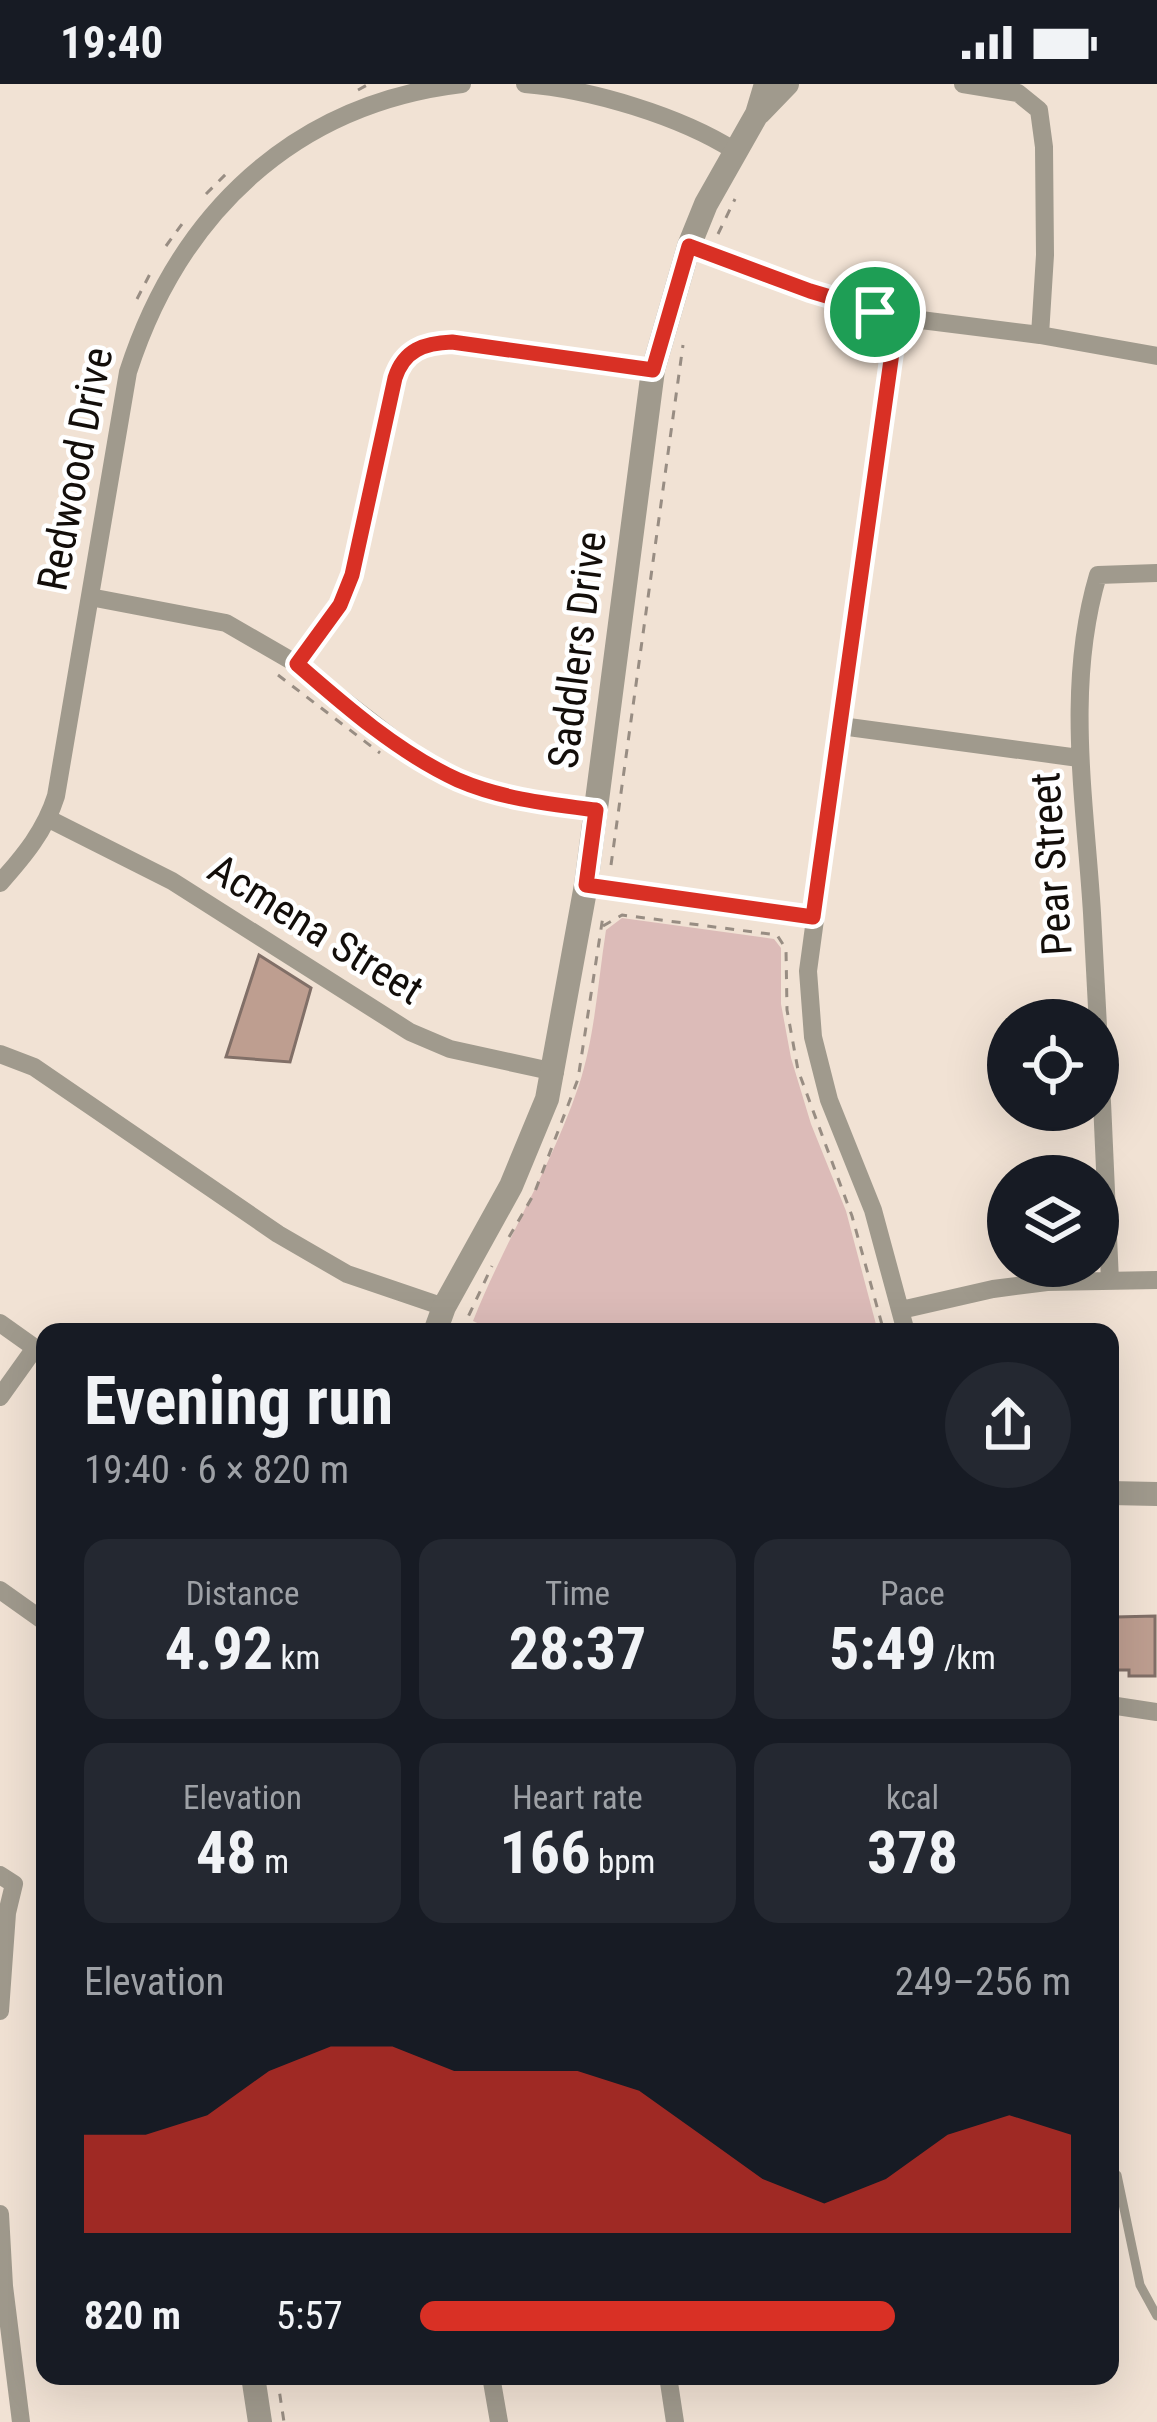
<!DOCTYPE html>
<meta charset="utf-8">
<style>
body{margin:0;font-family:"Roboto Condensed",sans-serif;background:#242831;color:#f1f3f6;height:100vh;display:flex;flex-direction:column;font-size:45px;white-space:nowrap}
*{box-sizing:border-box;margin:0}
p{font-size:39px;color:#9ea1a6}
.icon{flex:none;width:66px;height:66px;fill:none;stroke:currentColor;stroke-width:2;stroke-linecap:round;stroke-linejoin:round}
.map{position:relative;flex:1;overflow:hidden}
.details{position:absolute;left:36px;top:1239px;width:1083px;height:1062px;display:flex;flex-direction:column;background:#171b24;border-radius:24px;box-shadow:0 12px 48px #0002}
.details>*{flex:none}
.tools{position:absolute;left:987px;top:915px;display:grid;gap:24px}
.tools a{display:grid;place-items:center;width:132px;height:132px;border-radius:50%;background:#171b24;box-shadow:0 12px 48px #0002;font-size:60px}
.pin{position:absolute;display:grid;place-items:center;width:102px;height:102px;color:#fff;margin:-51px;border:6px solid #fff;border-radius:50%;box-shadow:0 3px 12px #0007}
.round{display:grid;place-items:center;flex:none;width:126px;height:126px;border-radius:63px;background:#242831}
.head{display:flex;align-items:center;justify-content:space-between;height:204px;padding:0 48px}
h1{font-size:66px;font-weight:700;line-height:90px}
.metrics{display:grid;grid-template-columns:repeat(3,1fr);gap:18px;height:204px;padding:12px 48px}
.metrics div{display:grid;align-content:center;border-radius:24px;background:#242831;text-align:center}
.metrics b{font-size:60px;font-weight:700}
.metrics small{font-size:33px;font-weight:400}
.metrics p{font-size:33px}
.chart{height:336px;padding:24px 48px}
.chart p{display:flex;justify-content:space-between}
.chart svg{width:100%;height:216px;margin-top:12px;fill:#d93025;opacity:.7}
ul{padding:0 48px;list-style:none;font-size:39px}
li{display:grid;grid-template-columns:192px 144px 1fr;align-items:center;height:90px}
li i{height:30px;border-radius:15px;background:#d93025}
.status{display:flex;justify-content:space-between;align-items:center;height:84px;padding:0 60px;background:#171b24;direction:ltr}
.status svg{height:33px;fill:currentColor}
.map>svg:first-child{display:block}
.green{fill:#dcbbb8}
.building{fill:#be9e90;stroke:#816f67;stroke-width:3}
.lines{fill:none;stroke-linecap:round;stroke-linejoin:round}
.path{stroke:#988d83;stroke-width:3;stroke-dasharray:9 9;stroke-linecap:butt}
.service{stroke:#a09a8d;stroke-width:9}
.minor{stroke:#a09a8d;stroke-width:18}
.tertiary{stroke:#a09a8d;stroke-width:24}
.route-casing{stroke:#fff;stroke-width:24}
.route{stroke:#d93025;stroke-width:15}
.labels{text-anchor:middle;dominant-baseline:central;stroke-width:9;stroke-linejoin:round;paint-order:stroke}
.street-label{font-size:42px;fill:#130e0a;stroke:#fff}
</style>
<div class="status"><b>19:40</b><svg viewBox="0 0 49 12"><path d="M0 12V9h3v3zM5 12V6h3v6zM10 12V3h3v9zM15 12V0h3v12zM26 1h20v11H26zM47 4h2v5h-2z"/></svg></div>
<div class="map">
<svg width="1157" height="2338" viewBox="0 0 1157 2338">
<rect width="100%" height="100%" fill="#f1e2d4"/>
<!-- green -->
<path class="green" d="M 622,834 L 774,855 L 781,864 L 781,920 L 791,974 L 811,1040 L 846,1127 L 878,1248 L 496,1248 L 473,1237 C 505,1157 551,1084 579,1001 C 595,952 598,897 606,846 Z"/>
<!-- building -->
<path class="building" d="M 259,871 L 311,904 L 290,978 L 226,973 Z
M 1155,1532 L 1155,1592 L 1129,1592 L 1129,1586 L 1113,1586 L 1116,1533 Z"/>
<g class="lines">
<!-- path -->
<path class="path" d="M 358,6 L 369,0
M 206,110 L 229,87
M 718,150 L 735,115
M 166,162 L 185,136
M 137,215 L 152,186
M 278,591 L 380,669
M 611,781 L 683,261
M 603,842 L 622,831 L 777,851 L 786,865 L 787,926 L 798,986 L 852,1132 L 884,1248
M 509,1153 L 534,1110 L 578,995 L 603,832
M 461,1248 L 492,1182
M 277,2292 L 284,2338"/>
<!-- service -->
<path class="service" d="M 1117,2091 L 1140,2201 L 1157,2232"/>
<!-- minor -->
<path class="minor" d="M 525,0 C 590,5 680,32 735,67
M 963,0 L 1018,9 L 1039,26 L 1044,63 L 1045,171 L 1040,251
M 689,162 L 810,207 L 897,233 L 1040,251 L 1157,272
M 897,233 L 808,887 L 813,953 L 829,1016 L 873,1126 L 906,1248
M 90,513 L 226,539 L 297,580 L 408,666 L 458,696 L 524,717 L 596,726
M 297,580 L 347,506 L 395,294 C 404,266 423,259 451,258 L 653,286
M 841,642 L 1079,674
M 49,735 L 172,797 L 410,948 L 450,965 L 555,988
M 0,799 C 24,772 45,747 56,712 L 128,288 C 179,130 293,20 462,0
M 586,801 L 813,833
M 0,970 L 34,983 L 278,1150 L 347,1190 L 444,1223
M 1110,1197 C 1105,1074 1099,952 1092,829 C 1085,716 1065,602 1098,491 L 1157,489
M 901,1226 L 993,1205 L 1047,1198 L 1157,1196
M 0,1239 L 45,1271
M 0,1313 L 35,1264
M 0,1506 L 45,1538
M 1110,1621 L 1157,1628
M 0,1791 L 14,1800 L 7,1829 L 0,1927
M 0,2130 L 4,2202 L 21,2338
M 491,2292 L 499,2338
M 668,2292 L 675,2338"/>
<!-- tertiary -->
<path class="tertiary" d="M 759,29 L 787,0
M 435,1248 L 444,1223 L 511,1102 L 547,1015 L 586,801 L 653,286 L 689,162 L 706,120 L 757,30 L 766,0
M 1110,1409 L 1157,1410
M 253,2292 L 260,2338"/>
</g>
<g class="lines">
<!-- route casing -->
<g class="route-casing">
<path id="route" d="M 689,162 L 810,207 L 897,233 L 813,833 L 586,801 L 596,726 C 549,720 502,715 458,696 C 399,669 345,622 297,580 L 340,521 L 352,491 L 395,294 C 404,266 424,259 452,258 L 653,286 Z"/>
</g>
<!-- route -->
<use href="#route" class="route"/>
</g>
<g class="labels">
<!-- street labels -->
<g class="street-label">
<text transform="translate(75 385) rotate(-79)">Redwood Drive</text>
<text transform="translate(577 566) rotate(-83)">Saddlers Drive</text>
<text transform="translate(1051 780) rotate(-94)">Pear Street</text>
<text transform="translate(316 845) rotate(32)">Acmena Street</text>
</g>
</g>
</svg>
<div class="tools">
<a><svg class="icon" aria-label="locate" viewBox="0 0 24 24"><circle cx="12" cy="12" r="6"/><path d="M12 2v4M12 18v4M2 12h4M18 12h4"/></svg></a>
<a><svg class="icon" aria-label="layers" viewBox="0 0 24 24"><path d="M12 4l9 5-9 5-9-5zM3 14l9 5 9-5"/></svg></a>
</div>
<div class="pin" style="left:875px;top:228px;background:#1e9e55"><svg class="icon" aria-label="arrive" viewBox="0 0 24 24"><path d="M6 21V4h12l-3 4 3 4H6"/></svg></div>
<section class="details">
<div class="head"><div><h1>Evening run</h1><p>19:40 · 6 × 820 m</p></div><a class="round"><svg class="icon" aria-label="share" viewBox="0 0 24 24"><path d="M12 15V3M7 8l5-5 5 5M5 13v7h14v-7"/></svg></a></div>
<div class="metrics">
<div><p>Distance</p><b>4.92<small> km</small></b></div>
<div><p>Time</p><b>28:37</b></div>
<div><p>Pace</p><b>5:49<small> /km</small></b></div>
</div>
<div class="metrics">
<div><p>Elevation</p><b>48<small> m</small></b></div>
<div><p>Heart rate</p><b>166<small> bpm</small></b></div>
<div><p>kcal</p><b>378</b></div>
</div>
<div class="chart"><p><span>Elevation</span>249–256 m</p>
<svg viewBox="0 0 160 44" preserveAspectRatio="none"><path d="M0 44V24L10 24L20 20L30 11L40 6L50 6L60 11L70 11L80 11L90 15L100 24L110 33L120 38L130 33L140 24L150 20L160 24V44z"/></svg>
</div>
<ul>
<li><b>820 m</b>5:57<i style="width:73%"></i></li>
</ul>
</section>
</div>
